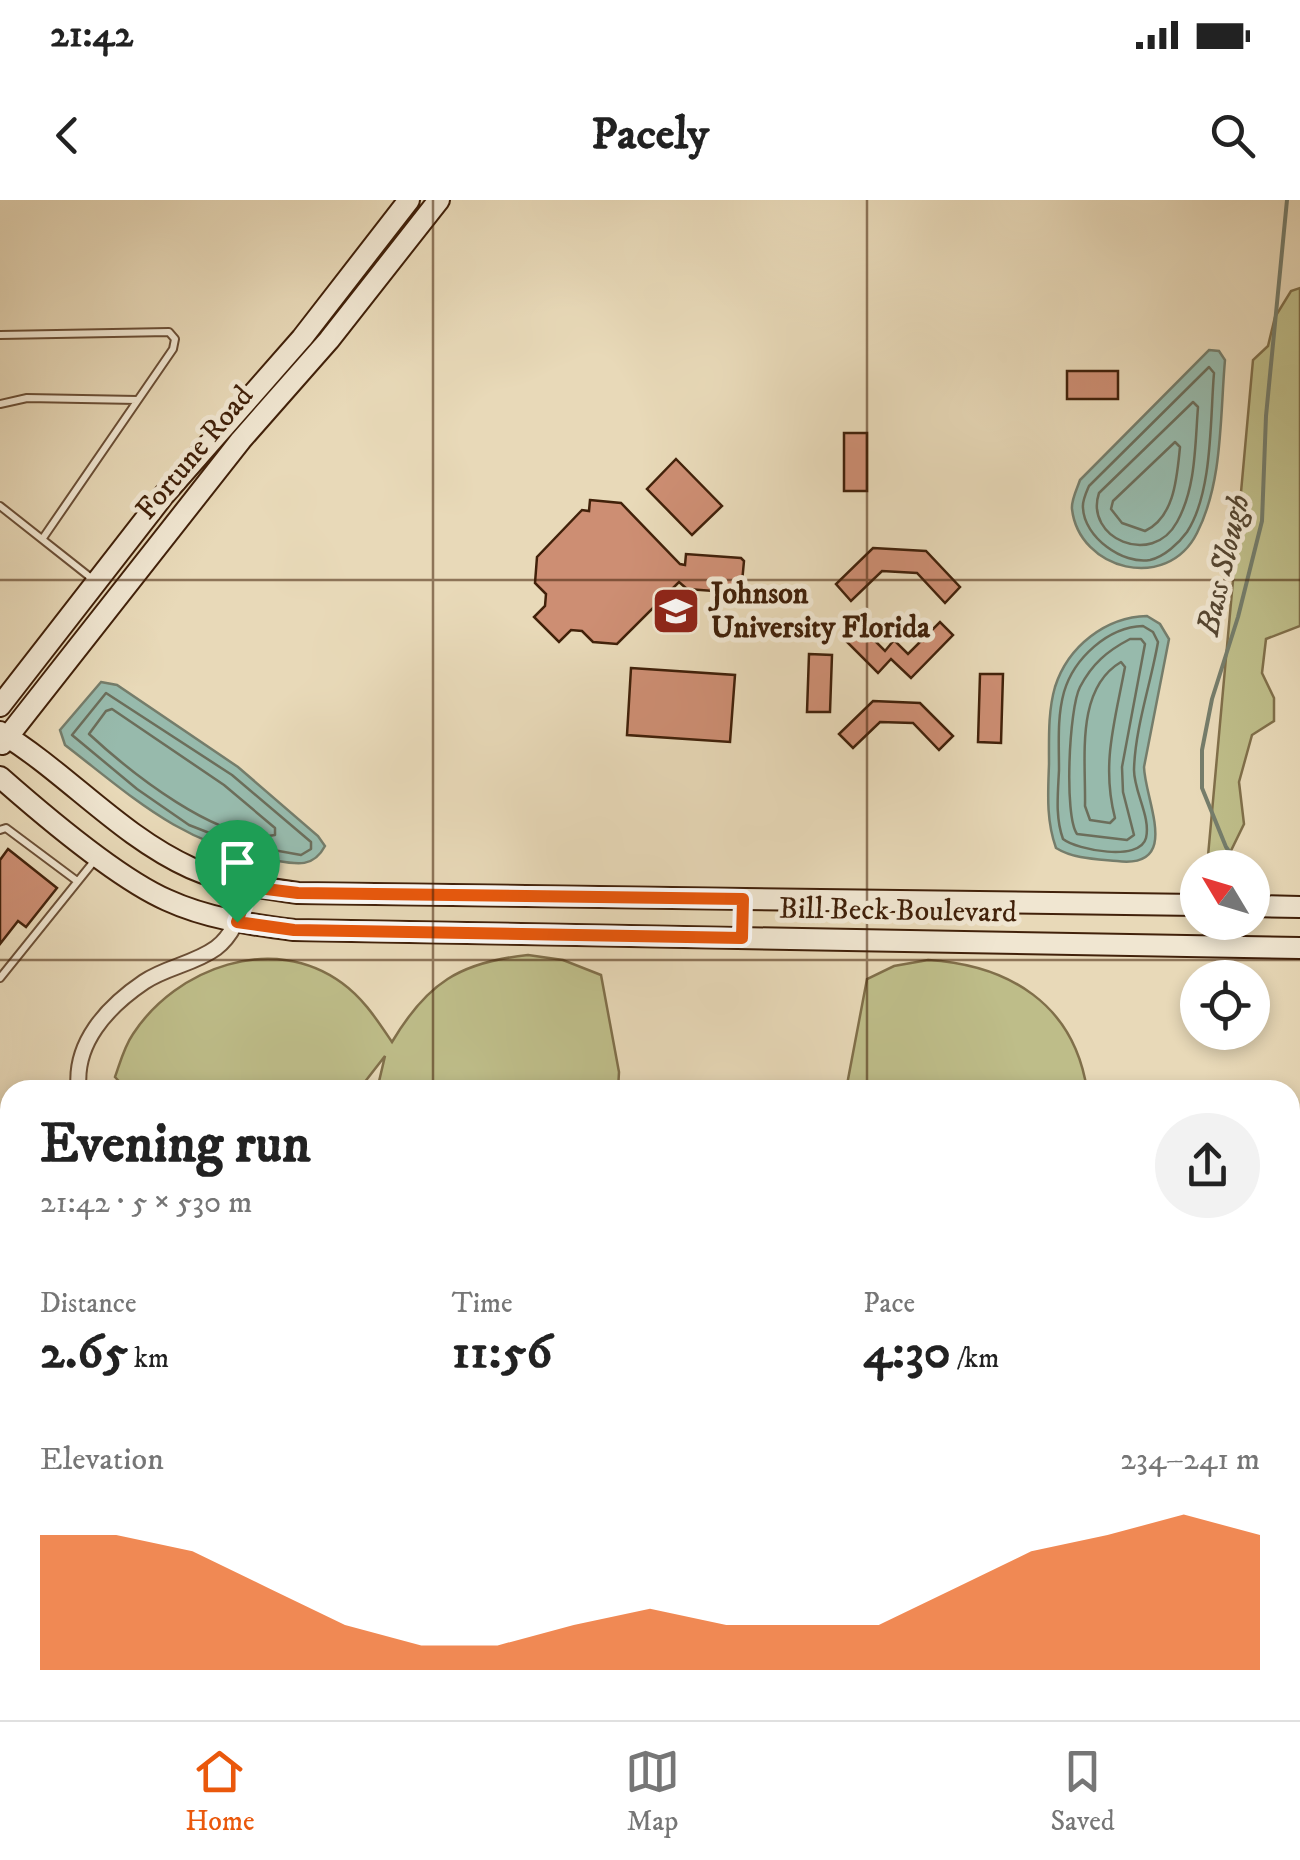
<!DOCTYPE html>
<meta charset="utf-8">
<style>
body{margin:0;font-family:"IM FELL DW Pica",serif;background:#f2f2f2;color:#222;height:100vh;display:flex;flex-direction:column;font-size:38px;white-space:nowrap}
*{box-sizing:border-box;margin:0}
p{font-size:32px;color:#767676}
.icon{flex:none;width:55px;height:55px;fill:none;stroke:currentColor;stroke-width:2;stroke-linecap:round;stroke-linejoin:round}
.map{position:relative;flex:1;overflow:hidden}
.side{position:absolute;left:0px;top:880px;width:1300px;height:640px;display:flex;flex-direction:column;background:#fff;border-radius:30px 30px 0 0;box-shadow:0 5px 15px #0003}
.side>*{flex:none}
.needle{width:65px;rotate:308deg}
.buttons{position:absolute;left:1180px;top:650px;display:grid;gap:20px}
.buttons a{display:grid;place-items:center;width:90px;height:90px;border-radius:50%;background:#fff;box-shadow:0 5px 15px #0003;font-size:50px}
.pin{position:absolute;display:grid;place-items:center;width:85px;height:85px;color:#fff;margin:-102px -42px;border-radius:50% 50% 50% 0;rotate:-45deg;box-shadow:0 0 10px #0007}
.pin .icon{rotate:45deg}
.round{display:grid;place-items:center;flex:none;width:105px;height:105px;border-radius:52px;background:#f2f2f2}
.headline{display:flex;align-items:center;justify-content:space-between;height:170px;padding:0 40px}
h1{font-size:55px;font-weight:700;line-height:75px}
.metrics{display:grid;grid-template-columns:repeat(3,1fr);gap:15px;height:170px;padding:10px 40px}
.metrics div{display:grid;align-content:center}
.metrics b{font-size:50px;font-weight:700}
.metrics small{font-size:28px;font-weight:400}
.metrics p{font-size:28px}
.chart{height:280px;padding:20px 40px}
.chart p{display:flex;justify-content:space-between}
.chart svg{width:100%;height:180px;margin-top:10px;fill:#ea580c;opacity:.7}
.status{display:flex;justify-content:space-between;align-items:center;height:70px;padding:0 50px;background:#fff;direction:ltr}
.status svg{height:28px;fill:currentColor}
header{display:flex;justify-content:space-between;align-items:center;height:130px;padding:0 40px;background:#fff;font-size:45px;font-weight:700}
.dock{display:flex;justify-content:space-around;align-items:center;height:140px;border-top:2px solid #e0e0e0;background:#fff;font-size:28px;color:#767676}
.dock a{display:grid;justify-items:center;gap:5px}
.dock .selected{color:#ea580c}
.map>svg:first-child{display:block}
.green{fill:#bebd89;stroke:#806f4a;stroke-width:2.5}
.water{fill:#97baac;stroke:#757d6b;stroke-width:2.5}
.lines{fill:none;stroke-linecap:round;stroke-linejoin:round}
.shore{stroke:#6c6e5b;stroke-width:2.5}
.stream{stroke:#757d6b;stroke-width:4}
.building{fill:#cd8e73;stroke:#41210a;stroke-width:2.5}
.lane-casing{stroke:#6b4f36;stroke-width:10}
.street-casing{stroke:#6b4f36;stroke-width:18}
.secondary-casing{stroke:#41210a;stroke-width:24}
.lane{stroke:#f0e6d1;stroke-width:6}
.street{stroke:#f0e6d1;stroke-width:14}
.secondary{stroke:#f0e6d1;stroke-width:20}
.route-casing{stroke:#fff;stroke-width:20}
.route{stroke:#ea580c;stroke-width:12}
.grid{fill:none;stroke:#41210a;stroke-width:2.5;stroke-opacity:0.55}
.labels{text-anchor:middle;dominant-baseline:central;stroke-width:10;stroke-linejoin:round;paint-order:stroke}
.street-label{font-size:30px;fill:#41210a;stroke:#f0e6d1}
.poi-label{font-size:30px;font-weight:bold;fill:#41210a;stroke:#f0e6d1;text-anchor:start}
.water-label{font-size:32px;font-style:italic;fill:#564732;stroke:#f0e6d1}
</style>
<div class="status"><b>21:42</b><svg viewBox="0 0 49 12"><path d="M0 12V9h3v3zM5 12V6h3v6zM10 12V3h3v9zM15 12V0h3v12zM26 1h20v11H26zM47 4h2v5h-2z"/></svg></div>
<header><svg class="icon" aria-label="back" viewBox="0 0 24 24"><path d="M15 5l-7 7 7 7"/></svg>Pacely<svg class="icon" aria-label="search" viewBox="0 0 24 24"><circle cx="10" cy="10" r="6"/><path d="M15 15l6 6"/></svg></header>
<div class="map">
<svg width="1300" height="1520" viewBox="0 0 1300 1520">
<rect width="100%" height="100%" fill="#e8d9b8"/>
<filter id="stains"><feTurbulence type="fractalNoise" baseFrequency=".002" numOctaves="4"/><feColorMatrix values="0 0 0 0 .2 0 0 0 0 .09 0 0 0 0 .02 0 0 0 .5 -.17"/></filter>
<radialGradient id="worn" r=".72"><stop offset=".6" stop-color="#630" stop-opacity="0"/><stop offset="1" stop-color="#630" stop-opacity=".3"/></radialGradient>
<!-- green -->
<path class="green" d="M 1300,88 L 1300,426 L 1266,439 L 1262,473 L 1274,498 L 1274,521 L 1252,535 L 1239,582 L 1244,624 L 1223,667 L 1207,667 L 1253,160 L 1268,146 L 1275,117 L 1291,91 Z
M 528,755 L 563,760 L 601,775 L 619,872 L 618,890 L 377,890 L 385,856 L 364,883 L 366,890 L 127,890 L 115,877 C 120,863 124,847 133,834 C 176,768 273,732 342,783 C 364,799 377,820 392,842 C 427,783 460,762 528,755 Z
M 928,760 C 1009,765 1074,804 1087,890 L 846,890 L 867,779 L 894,766 Z
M 1290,940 L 1300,946 L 1300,1246 L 1290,1247 Z
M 1300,1375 L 1300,1520 L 1255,1520 L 1252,1510 L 1290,1510 L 1290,1378 Z"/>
<!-- water -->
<path class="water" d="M 1209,150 L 1219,151 L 1225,160 C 1220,216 1223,282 1197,333 C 1167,393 1079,370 1072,309 C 1071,300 1077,289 1080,280 Z
M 1147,416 L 1160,424 L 1169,439 L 1144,567 C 1145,601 1182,669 1117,661 C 1095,659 1074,659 1056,648 C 1046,620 1048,593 1049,564 C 1049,538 1048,511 1055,487 C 1068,446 1106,417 1147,416 Z
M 101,482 L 117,485 L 238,567 L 318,636 L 325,646 C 313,669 295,664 272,660 C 181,644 135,599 65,545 L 60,530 Z"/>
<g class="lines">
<!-- shore -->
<path class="shore" d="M 1209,167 L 1214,173 C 1210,219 1213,292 1187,332 C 1179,343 1164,357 1150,360 C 1123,365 1084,337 1083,308 C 1082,301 1086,293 1089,286 Z
M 1193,202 L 1198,207 C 1195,245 1196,288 1177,322 C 1152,368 1084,338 1099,293 Z
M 1175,242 L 1180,247 C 1177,276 1175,317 1145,331 L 1122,323 L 1111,309 L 1113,301 Z
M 1143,426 L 1153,432 L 1158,442 C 1151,483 1135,528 1134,570 C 1134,592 1151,617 1146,638 C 1140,662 1077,650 1063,639 C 1055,617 1058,593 1059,570 C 1059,544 1057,517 1064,492 C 1074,458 1108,427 1143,426 Z
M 1130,439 L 1141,439 L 1145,444 L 1122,567 L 1123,592 L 1134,635 L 1127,640 L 1077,634 C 1064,616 1069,508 1080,487 C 1092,464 1107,451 1130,439 Z
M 1121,462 L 1125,467 C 1115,521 1101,564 1115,618 L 1110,623 L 1090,620 L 1085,606 C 1086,559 1075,489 1121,462 Z
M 106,493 L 232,575 L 311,642 L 311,649 L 301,655 L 235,643 L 189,625 L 137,589 L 72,535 Z
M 112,509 L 224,585 L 275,628 L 275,635 C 220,645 129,571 89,534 L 106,511 Z"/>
<!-- stream -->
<path class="stream" d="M 1241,668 L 1226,647 L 1202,588 L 1202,550 L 1212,499 L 1238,417 L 1262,321 L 1266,216 L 1287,0
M 1252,682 L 1258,690"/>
</g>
<!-- building -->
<path class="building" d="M 1067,171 L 1118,171 L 1118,199 L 1067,199 Z
M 844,233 L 867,233 L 867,291 L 844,291 Z
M 676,259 L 722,306 L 692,335 L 647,289 Z
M 590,300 L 621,303 L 680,364 L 685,365 L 686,354 L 741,358 L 744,361 L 741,393 L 687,389 L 679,382 L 617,444 L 593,442 L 582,431 L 571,430 L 559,442 L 534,417 L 545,406 L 546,394 L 535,383 L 537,357 L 582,310 L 589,311 Z
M 873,348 L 926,351 L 960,387 L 945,403 L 917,373 L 882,371 L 851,401 L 836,384 Z
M 855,421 L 885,451 L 894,440 L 908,454 L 940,422 L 953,435 L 911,478 L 891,459 L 878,473 L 841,436 Z
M 809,454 L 832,455 L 830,512 L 807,512 Z
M 631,468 L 735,475 L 730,542 L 627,535 Z
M 980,474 L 1003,474 L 1001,543 L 978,542 Z
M 873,501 L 920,503 L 953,536 L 939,550 L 913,523 L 880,522 L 853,548 L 839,534 Z
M 8,649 L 57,688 L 26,727 L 18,721 L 0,744 L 0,660 Z
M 1300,1127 L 1300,1246 L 1290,1247 L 1290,1147 Z
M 622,1510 L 677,1510 L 680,1520 L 613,1520 L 611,1513 Z
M 1198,1510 L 1211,1510 L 1214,1520 L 1162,1520 Z"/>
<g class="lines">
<!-- lane casing -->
<g class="lane-casing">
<path id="lane" d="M 0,135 L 169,132 L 175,139 L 173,149 L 43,338
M 0,204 L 27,198 L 137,200
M 0,306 L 95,381
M 0,630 L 6,628 L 77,681
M 742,733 L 743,705
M 0,778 L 95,660
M 724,1510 L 726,1520
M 908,1510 L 911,1520
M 993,1520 L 1031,1510"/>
</g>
<!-- street casing -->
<g class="street-casing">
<path id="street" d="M 79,890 C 73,844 107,807 144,782 C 166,767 194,764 216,748 C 235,734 242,708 250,687
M 1290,1367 L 1300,1364
M 1241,1510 L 1243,1520
M 300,1520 L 308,1510"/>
</g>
<!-- secondary casing -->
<g class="secondary-casing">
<path id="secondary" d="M 0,506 L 164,295 L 302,138 L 409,0
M 0,532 C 66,572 120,636 191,668 C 225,683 261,688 298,693 L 1198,705
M 2,544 L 241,240 L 329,140 L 439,0
M 0,577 C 42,614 117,678 167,700 C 206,718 252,725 294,730 L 1300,748
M 1252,706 L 1300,707"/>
</g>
<!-- lane -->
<use href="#lane" class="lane"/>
<!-- street -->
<use href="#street" class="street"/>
<!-- secondary -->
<use href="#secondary" class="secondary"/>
</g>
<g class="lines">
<!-- route casing -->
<g class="route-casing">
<path id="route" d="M 250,687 L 298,693 L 743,699 L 742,738 L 294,730 L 237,722 Z"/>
</g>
<!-- route -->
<use href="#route" class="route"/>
</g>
<!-- grid -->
<path class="grid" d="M 433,0 L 433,890M 867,0 L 867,890M 0,380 L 1300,380M 0,760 L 1300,760M 0,1140 L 10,1140M 1290,1140 L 1300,1140M 433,1510 L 433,1520M 867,1510 L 867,1520"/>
<!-- icons -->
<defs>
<g id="university-square" transform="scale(2.5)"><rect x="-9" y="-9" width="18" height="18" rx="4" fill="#8f2418" stroke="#f0e6d1"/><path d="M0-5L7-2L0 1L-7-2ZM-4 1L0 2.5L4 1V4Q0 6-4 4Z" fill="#fff"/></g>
</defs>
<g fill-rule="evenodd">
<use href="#university-square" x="676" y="411"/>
</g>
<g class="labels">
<!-- street labels -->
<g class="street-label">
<text transform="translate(195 253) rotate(-50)">Fortune Road</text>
<text transform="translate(898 711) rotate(1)">Bill Beck Boulevard</text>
</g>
<!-- poi labels -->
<g class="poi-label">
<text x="711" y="394">Johnson<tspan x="711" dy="34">University Florida</tspan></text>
</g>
<!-- water labels -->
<g class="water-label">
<text transform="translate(1224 365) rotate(-77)">Bass Slough</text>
</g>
</g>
<rect width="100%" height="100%" filter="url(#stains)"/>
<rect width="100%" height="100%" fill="url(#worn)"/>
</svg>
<div class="buttons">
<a><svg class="needle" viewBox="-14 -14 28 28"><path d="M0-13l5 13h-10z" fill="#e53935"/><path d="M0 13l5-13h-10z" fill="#767676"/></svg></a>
<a><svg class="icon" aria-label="locate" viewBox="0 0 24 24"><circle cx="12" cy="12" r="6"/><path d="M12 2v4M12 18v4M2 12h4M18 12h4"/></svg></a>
</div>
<div class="pin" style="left:237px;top:722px;background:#1e9e55"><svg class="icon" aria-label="arrive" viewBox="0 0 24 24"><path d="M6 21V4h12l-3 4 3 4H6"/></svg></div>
<section class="side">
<div class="headline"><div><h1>Evening run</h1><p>21:42 · 5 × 530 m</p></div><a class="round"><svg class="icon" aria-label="share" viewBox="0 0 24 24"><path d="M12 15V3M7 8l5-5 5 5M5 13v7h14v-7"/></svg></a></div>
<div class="metrics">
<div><p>Distance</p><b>2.65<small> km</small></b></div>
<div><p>Time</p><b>11:56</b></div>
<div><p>Pace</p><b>4:30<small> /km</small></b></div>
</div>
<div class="chart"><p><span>Elevation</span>234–241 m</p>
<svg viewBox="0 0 160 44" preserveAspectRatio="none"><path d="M0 44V11L10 11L20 15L30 24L40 33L50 38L60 38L70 33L80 29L90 33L100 33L110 33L120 24L130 15L140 11L150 6L160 11V44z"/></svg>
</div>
</section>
</div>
<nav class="dock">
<a class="selected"><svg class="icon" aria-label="home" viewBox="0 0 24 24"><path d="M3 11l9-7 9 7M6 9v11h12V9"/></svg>Home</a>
<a><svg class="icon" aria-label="map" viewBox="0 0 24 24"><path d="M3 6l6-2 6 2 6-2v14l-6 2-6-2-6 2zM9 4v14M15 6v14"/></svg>Map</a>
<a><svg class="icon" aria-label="saved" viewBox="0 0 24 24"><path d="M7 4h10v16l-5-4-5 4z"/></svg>Saved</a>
</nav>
